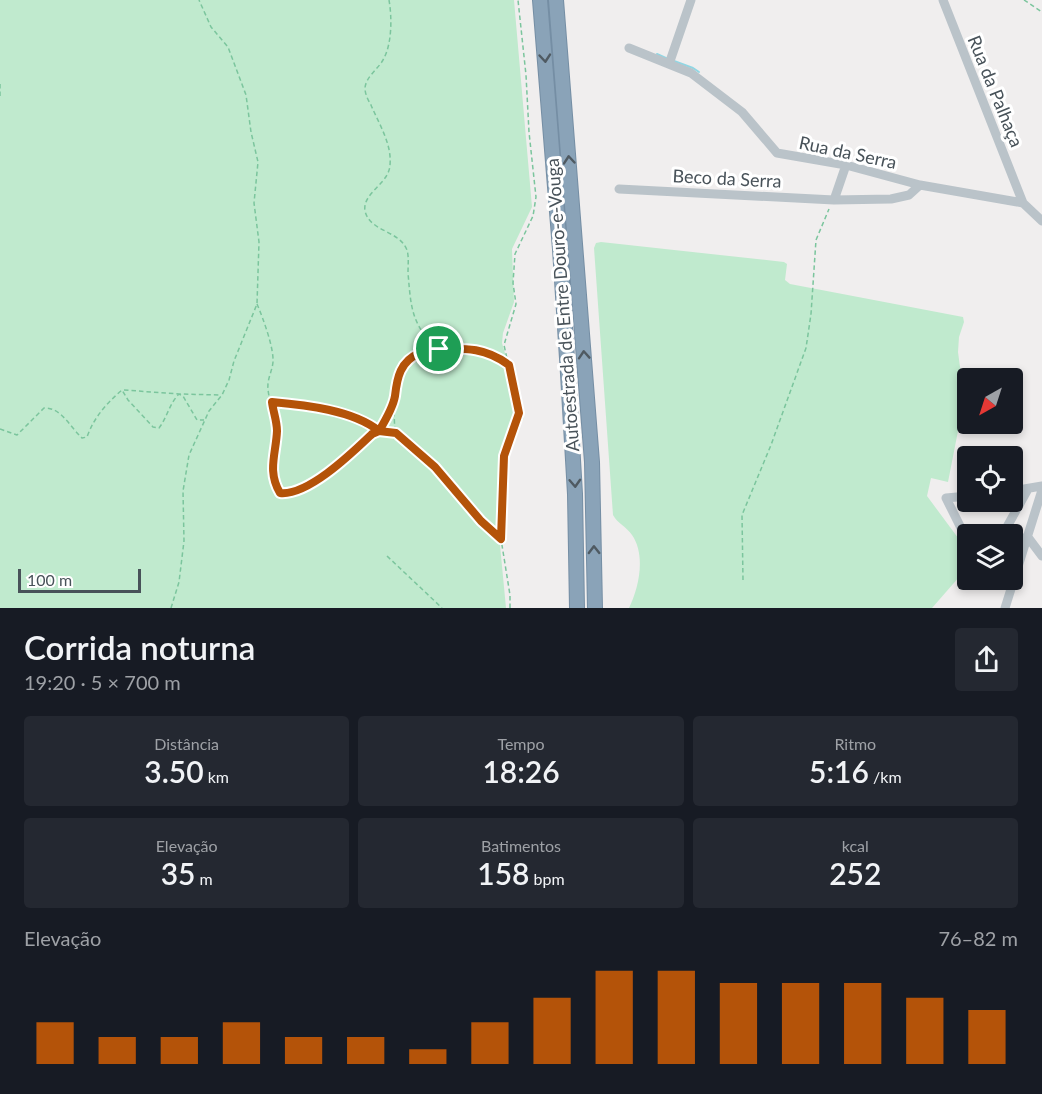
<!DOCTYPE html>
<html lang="pt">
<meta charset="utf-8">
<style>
body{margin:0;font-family:Lato,sans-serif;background:#242831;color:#f1f3f6;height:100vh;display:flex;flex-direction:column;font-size:22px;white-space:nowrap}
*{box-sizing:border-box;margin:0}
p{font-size:20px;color:#9ea1a6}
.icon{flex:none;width:33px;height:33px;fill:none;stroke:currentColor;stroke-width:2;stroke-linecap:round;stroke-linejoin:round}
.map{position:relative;height:608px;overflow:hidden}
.sheet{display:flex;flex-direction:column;background:#171b24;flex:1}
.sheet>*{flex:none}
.needle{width:39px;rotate:219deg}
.tools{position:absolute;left:957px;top:368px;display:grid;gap:12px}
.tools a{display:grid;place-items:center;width:66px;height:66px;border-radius:6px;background:#171b24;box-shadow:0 3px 9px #0003;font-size:30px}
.scale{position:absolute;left:18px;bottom:15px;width:123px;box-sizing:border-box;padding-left:6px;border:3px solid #485259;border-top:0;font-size:16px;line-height:21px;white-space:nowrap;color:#485259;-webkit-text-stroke:4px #fff;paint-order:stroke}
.pin{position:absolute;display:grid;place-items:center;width:51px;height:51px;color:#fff;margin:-26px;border:3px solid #fff;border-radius:50%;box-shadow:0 2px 6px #0007}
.round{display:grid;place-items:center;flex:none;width:63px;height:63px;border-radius:6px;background:#242831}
.overview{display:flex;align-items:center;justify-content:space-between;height:102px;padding:0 24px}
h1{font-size:33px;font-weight:600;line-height:45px}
.stats{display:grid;grid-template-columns:repeat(3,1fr);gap:9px;height:102px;padding:6px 24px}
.stats div{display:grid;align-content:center;border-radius:6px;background:#242831;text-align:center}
.stats b{font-size:30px;font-weight:600}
.stats small{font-size:16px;font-weight:400}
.stats p{font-size:16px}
.chart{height:168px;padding:12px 24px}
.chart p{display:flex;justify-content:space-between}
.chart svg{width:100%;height:108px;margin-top:6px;stroke:#b45309;stroke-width:6}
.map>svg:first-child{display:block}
.green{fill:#c0eace}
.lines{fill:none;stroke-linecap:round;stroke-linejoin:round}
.stream{stroke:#91d6e3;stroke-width:2}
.highway-casing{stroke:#758ea4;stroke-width:16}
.path{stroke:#7bc59d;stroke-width:1.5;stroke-dasharray:4.5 3;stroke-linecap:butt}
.minor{stroke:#bac3c9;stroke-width:9}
.highway{stroke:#8aa3b8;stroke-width:14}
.oneway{stroke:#4f5a62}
.route-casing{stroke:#fff;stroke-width:12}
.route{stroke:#b45309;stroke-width:8}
.labels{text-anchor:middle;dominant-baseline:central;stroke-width:6;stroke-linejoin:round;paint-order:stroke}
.street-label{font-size:18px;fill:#485259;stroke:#fff}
</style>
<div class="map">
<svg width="1042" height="608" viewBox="0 0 1042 608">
<rect width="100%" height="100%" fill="#f0eeee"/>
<!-- green -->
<path class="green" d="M 0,0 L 514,0 L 532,207 L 512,249 L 514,302 L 503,333 L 502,343 L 524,418 L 503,455 L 500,466 L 500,545 L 506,608 L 0,608 Z
M 601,242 L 784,262 L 787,264 L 785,280 L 790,284 L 963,317 L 964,322 L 959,337 L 958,352 L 960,367 L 967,385 L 948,482 L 931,478 L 927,496 L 967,550 L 967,568 L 932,608 L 629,608 C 639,588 646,555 632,535 C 627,527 617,523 613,515 L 594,248 L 596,243 Z"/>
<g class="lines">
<!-- stream -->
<path class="stream" d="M 657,54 L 668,59
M 674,61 L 693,68 L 699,72"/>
<!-- highway casing -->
<g class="highway-casing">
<path id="highway" d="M 540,0 L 560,249 L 568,374 L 575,494 L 577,608
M 556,0 L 592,462 L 595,608"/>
</g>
<!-- path -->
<path class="path" d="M 389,0 C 392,17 392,43 384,58 C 379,69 366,76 365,88 C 365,94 368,100 371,105 C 379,124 392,144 390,165 C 389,184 362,193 365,211 C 370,232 399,230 407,250 C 409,257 408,265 408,273 C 411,307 411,326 439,349
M 1024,0 L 1042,12
M 0,84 L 0,99
M 257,304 C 263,318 274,348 273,362 C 272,372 267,379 268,389 C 269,403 277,416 277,430 C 277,454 266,468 280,493 C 308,496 352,453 372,434 L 379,431 L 396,433 L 435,467 L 481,521 L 500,539
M 124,390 L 179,394 L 221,395
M 273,402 C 306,405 353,410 379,431 L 395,395
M 0,429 L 17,435 L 44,408 C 61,407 70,427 82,438 L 87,437 C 94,417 107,403 122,390 L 128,400 L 153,427 L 159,428 C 167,418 169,404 179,394 L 183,396 L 197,420 L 204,420
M 395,431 C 394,420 393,386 397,376 C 412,345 464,341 493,354 C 498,357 503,361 508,364
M 387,556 L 442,608
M 743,580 L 742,515 L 771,445 L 806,348 L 811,314 L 816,240 L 829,209
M 171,608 L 179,582 L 184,541 L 183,491 L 189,455 L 209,411 L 222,395 L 229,380 L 234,361 L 257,304 L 259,242 L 254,203 L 258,162 L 251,132 L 246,95 L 228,47 L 211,27 L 199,0
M 510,608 L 510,595 L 501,539 L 504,456 L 519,413 L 504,345 L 516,304 L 513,283 L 515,254 L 533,216 L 536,197 L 529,132 L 526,75 L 518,0"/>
<!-- minor -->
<path class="minor" d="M 943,0 L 1023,203 L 1042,221
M 629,48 L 691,73 L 742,112 L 777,153 L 846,165 L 920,185 L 1023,203
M 669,64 L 691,0
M 619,189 L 834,200 L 891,199 L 909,195 L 920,185
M 834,200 L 846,165
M 1012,491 L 1042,486
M 961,528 L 946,498 L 968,496
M 1003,534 L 1028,489
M 1027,536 L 1042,556
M 1005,608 L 1042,490"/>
<!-- highway -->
<use href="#highway" class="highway"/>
</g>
<!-- one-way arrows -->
<defs><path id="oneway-chevron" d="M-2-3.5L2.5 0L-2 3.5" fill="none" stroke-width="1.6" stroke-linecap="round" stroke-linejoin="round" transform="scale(1.5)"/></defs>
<g class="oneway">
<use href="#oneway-chevron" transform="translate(545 58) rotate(85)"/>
<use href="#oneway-chevron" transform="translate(569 160) rotate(-95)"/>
<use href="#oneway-chevron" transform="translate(584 355) rotate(-94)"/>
<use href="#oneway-chevron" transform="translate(575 483) rotate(87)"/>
<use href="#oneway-chevron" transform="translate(594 550) rotate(-91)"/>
</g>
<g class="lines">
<!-- route casing -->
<g class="route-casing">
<path id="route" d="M 439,349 C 433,351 426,351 420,353 C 400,361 397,378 395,396 C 393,408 385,421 379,431 C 353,410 305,405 272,402 C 273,411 277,421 277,431 C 276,454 267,471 280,493 C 308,496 352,453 372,434 L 379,431 L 396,433 L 435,467 L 481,521 L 501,539 L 504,456 L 519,413 L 509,365 C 486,348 467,348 439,349"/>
</g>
<!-- route -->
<use href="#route" class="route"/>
</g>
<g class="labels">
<!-- street labels -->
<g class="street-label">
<text transform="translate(996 91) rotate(68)">Rua da Palhaça</text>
<text transform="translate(848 152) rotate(12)">Rua da Serra</text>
<text transform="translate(727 178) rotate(3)">Beco da Serra</text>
<text transform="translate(562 305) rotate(-94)">Autoestrada de Entre Douro-e-Vouga</text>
</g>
</g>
</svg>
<div class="tools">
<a><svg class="needle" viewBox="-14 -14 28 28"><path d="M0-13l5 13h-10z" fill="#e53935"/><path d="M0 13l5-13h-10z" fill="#9ea1a6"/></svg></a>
<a><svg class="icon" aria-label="locate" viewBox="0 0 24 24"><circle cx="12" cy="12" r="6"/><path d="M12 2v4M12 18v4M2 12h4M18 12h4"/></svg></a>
<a><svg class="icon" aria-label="layers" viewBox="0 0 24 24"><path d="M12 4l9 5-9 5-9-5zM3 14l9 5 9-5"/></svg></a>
</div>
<div class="scale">100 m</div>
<div class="pin" style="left:439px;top:349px;background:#1e9e55"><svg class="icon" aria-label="arrive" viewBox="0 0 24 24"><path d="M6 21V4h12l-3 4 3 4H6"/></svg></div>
</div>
<section class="sheet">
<div class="overview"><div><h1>Corrida noturna</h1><p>19:20 · 5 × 700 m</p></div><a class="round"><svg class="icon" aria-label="share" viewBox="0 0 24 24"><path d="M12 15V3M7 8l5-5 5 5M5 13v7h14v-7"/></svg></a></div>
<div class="stats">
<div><p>Distância</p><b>3.50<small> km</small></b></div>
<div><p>Tempo</p><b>18:26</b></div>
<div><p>Ritmo</p><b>5:16<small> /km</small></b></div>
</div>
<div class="stats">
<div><p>Elevação</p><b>35<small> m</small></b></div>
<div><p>Batimentos</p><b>158<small> bpm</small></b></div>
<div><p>kcal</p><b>252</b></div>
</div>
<div class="chart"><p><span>Elevação</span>76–82 m</p>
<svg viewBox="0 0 160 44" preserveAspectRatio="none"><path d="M5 44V27M15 44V33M25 44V33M35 44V27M45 44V33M55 44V33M65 44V38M75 44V27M85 44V17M95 44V6M105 44V6M115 44V11M125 44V11M135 44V11M145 44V17M155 44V22"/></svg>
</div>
</section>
